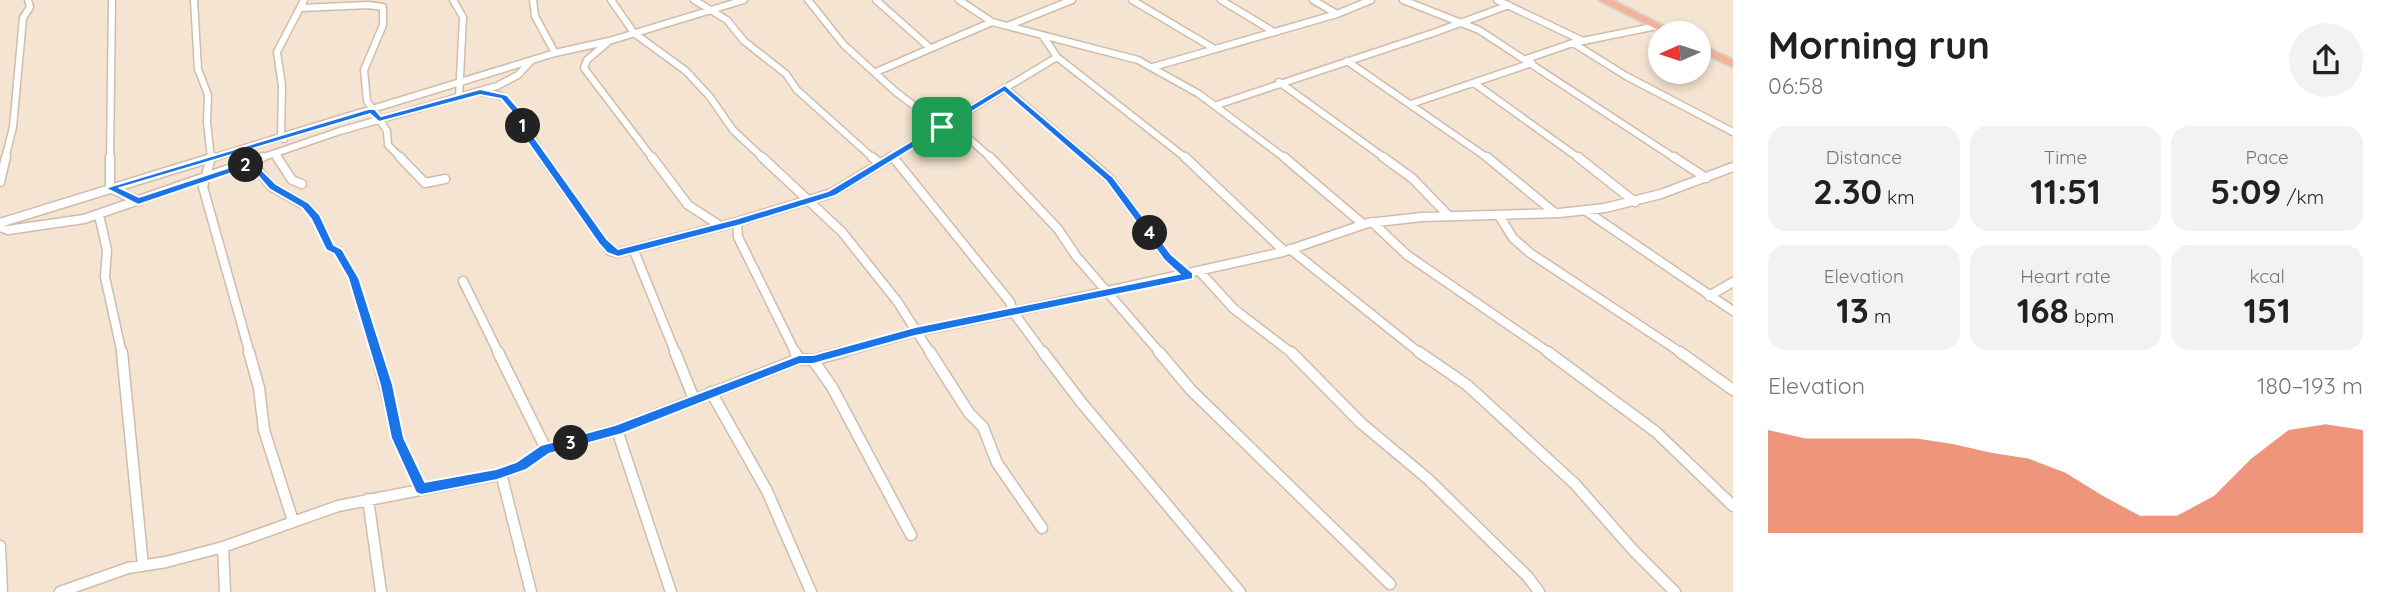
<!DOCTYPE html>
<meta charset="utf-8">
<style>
body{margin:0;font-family:Quicksand,sans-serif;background:#f2f2f2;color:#202124;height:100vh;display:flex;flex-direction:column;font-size:26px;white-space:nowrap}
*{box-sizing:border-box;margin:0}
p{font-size:23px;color:#757577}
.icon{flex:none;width:38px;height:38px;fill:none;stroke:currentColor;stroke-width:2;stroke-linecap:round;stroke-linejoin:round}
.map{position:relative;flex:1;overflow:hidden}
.panel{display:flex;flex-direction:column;background:#fff;width:665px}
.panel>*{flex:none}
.needle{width:46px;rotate:267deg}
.buttons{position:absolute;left:1648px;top:21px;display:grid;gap:14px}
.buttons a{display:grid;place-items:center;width:63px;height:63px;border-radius:50%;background:#fff;box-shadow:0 4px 10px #0003;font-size:35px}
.pin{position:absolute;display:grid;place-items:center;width:60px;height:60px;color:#fff;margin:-30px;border-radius:14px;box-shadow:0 4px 10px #0006}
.km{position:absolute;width:35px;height:35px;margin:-18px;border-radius:50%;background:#222;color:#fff;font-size:19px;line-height:35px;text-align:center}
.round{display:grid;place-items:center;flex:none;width:74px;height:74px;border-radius:37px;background:#f2f2f2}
.overview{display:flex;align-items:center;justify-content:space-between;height:119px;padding:0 35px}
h1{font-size:38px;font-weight:700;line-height:52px}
.metrics{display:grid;grid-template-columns:repeat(3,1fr);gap:10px;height:119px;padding:7px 35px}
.metrics div{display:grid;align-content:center;border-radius:18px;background:#f2f2f2;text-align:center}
.metrics b{font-size:35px;font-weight:700}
.metrics small{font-size:19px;font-weight:400}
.metrics p{font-size:19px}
.chart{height:196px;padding:14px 35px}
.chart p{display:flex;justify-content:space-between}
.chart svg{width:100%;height:126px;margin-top:7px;fill:#e76946;opacity:.7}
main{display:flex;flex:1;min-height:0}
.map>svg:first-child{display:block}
.residential{fill:#f4e4d1;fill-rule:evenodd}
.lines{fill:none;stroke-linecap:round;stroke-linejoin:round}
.street-far2-casing{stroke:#d0bcac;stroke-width:9}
.street-far1-casing{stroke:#d0bcac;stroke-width:11}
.street-casing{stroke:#d0bcac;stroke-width:13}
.highway-casing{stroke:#d8d0cc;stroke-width:4}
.street-far2{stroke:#fff;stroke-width:6}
.street-far1{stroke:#fff;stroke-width:8}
.street{stroke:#fff;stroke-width:10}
.highway{fill:#f7b198;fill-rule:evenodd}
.route{fill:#1a73e8;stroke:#fff;stroke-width:2;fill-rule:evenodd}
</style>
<main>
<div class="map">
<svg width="1733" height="592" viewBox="0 0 1733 592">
<rect width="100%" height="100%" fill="#fcf2e2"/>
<!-- residential -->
<path class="residential" d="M 0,0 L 1733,0 L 1733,592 L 0,592 ZM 1661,33 L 1699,33 L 1699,72 L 1661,72 Z"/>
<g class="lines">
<!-- street-far2 casing -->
<g class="street-far2-casing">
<path id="street-far2" d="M 194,0 L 198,69 L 208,95 L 207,122 L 211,159
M 453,0 L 463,17 L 459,97
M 533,0 L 535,16 L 555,53
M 611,0 L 634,33 L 686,71 L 710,97 L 733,130 L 764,159
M 694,0 L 727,20 L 744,41 L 786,74 L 797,90 L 874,159
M 808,0 L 844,45 L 896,92 L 942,127
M 876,0 L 930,48
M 959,0 L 992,22 L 1138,60 L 1199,94 L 1286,159
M 1132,0 L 1213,48
M 1221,0 L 1274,32
M 1313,0 L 1337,14
M 1403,0 L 1479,30 L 1676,159
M 1497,0 L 1583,41
M 301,8 L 368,5 L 383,7 L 383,25 L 364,70 L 367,101 L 387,131 L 388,145 L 402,159
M 1010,25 L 1072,0
M 1043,36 L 1057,57 L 1187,159
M 607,43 L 587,60 L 584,68 L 653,159
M 1573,43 L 1626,76 L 1733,132
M 1526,59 L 1573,43 L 1657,26
M 1347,61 L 1489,159
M 1153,67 L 1337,14 L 1371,0
M 876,72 L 992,22
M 1279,82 L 1386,159
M 1474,83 L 1580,159
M 1005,88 L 1087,159
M 480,92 C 487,93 497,94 503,97 C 513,102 536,146 545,159
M 1411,104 L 1532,63
M 1217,105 L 1436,32 L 1509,5
M 950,122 L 992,159
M 284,139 L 281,137 L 282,86 L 277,52 L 304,0
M 275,154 L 278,159
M 892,156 L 894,159
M 5,159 L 13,127 L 23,18 L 30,7 L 28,0
M 110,159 L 112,0
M 209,159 L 555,53 L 609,41 L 744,0
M 258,159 L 340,131 L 497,86 L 518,75 L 531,61
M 888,159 L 1057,57"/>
</g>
<!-- street-far1 casing -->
<g class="street-far1-casing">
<path id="street-far1" d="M 110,157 L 110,188 L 138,201
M 211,157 L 203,187 L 250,354
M 277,157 L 292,180 L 302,184
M 400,157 L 425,183 L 445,179
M 543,157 L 610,251 L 618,253 L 737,222 L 832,193 L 891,157
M 652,157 L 688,205 L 719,225
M 762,157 L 842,232 L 897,301 L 931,354
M 872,157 L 879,163
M 893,157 L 1010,302 L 1013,312 L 1283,252 L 1368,223 L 1422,217 L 1559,213 L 1605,208 L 1661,194 L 1733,167
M 990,157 L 1058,229 L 1076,256 L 1161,354
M 1085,157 L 1110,179 L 1167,257 L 1189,276
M 1185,157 L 1284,251
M 1284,157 L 1363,224
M 1383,157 L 1412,178 L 1449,216
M 1487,157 L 1555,213
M 1578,157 L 1635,202
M 1674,157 L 1706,178
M 252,163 L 272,187 L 306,206 L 316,217 L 330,247 L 338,252 L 354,278 L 377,354
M 0,182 L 6,157
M 1586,211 L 1733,311
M 99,215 L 107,250 L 105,277 L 122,354
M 1500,217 L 1513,238 L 1530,253 L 1683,354
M 737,222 L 738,237 L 796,354
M 1372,222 L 1407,255 L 1551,354
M 0,223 L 214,157
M 0,227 L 8,230 L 84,219 L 263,157
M 1290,249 L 1421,354
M 634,251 L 676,354
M 1201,273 L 1234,309 L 1293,354
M 463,281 L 499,354
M 1709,296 L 1733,282
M 836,354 L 915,332 L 1013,312 L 1044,354"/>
</g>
<!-- street casing -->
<g class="street-casing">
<path id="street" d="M 122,352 L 143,566
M 249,352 L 259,388 L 264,430 L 293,521
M 376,352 L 398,438 L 421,489
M 498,352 L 546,449
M 675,352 L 694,399
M 795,352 L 799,359
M 930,352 L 969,413 L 983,427 L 997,463 L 1042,528
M 1043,352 L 1081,402 L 1240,592
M 1159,352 L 1191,390 L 1390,584
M 1291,352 L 1361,423 L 1428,479 L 1528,577 L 1539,592
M 1419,352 L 1467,385 L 1575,484 L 1633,550 L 1675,592
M 1548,352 L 1656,432 L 1733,506
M 1680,352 L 1733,390
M 813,360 L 832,387 L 911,535
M 711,392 L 767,491 L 811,592
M 617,430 L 671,592
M 501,473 L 531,592
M 368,499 L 381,592
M 0,546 L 2,592
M 223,547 L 225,592
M 60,592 L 128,568 L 166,562 L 223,547 L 338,506 L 497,475 L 521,466 L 546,449 L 617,430 L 799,359 L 813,360 L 843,352"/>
</g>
<!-- highway casing -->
<g class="highway-casing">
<path id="highway" d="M 1599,0 L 1612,0 L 1677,33 L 1664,33 Z
M 1699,44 L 1733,60 L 1733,67 L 1699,51 Z"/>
</g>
<!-- street-far2 -->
<use href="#street-far2" class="street-far2"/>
<!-- street-far1 -->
<use href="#street-far1" class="street-far1"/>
<!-- street -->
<use href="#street" class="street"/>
<!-- highway -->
<use href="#highway" class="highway"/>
</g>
<!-- route -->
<path class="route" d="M 1005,85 L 1113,177 L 1171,254 L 1193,273 L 1193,279 L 915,336 L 813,364 L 800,364 L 622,434 L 549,454 L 526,470 L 497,480 L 421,495 L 416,493 L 391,438 L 380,385 L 348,278 L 334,254 L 326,250 L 311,219 L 302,208 L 269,189 L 250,167 L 138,205 L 105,188 L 368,109 L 375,109 L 381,116 L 480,89 L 507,95 L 521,111 L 532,134 L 607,239 L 618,249 L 735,219 L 828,191 ZM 1004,92 L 1106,181 L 1164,260 L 1179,274 L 915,327 L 813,355 L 799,355 L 615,425 L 541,445 L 516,462 L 496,469 L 425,482 L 404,438 L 393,385 L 359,278 L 342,249 L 334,245 L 320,215 L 309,203 L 276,184 L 252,160 L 139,197 L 120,188 L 370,114 L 379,122 L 480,95 L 501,99 L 512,112 L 522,134 L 599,244 L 607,253 L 618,257 L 741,225 L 835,196 Z"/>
</svg>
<div class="buttons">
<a><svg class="needle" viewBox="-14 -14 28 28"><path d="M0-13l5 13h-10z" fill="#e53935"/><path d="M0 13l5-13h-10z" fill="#757577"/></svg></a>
</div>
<div class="pin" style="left:942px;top:127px;background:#1e9e55"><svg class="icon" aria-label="arrive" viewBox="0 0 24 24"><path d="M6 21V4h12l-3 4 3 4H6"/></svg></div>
<b class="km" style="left:523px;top:126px">1</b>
<b class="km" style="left:246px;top:165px">2</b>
<b class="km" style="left:571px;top:443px">3</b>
<b class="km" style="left:1150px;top:233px">4</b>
</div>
<section class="panel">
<div class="overview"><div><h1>Morning run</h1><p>06:58</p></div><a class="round"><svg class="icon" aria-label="share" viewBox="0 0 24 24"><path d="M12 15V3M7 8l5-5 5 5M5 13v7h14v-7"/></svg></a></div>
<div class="metrics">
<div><p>Distance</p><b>2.30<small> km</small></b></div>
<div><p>Time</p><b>11:51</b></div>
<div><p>Pace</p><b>5:09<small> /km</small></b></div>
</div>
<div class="metrics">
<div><p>Elevation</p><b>13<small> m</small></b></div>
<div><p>Heart rate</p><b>168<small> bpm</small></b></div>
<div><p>kcal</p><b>151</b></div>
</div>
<div class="chart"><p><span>Elevation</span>180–193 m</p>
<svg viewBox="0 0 160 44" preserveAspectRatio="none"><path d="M0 44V8L10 11L20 11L30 11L40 11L50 13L60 16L70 18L80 23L90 31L100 38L110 38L120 31L130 18L140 8L150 6L160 8V44z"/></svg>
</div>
</section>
</main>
